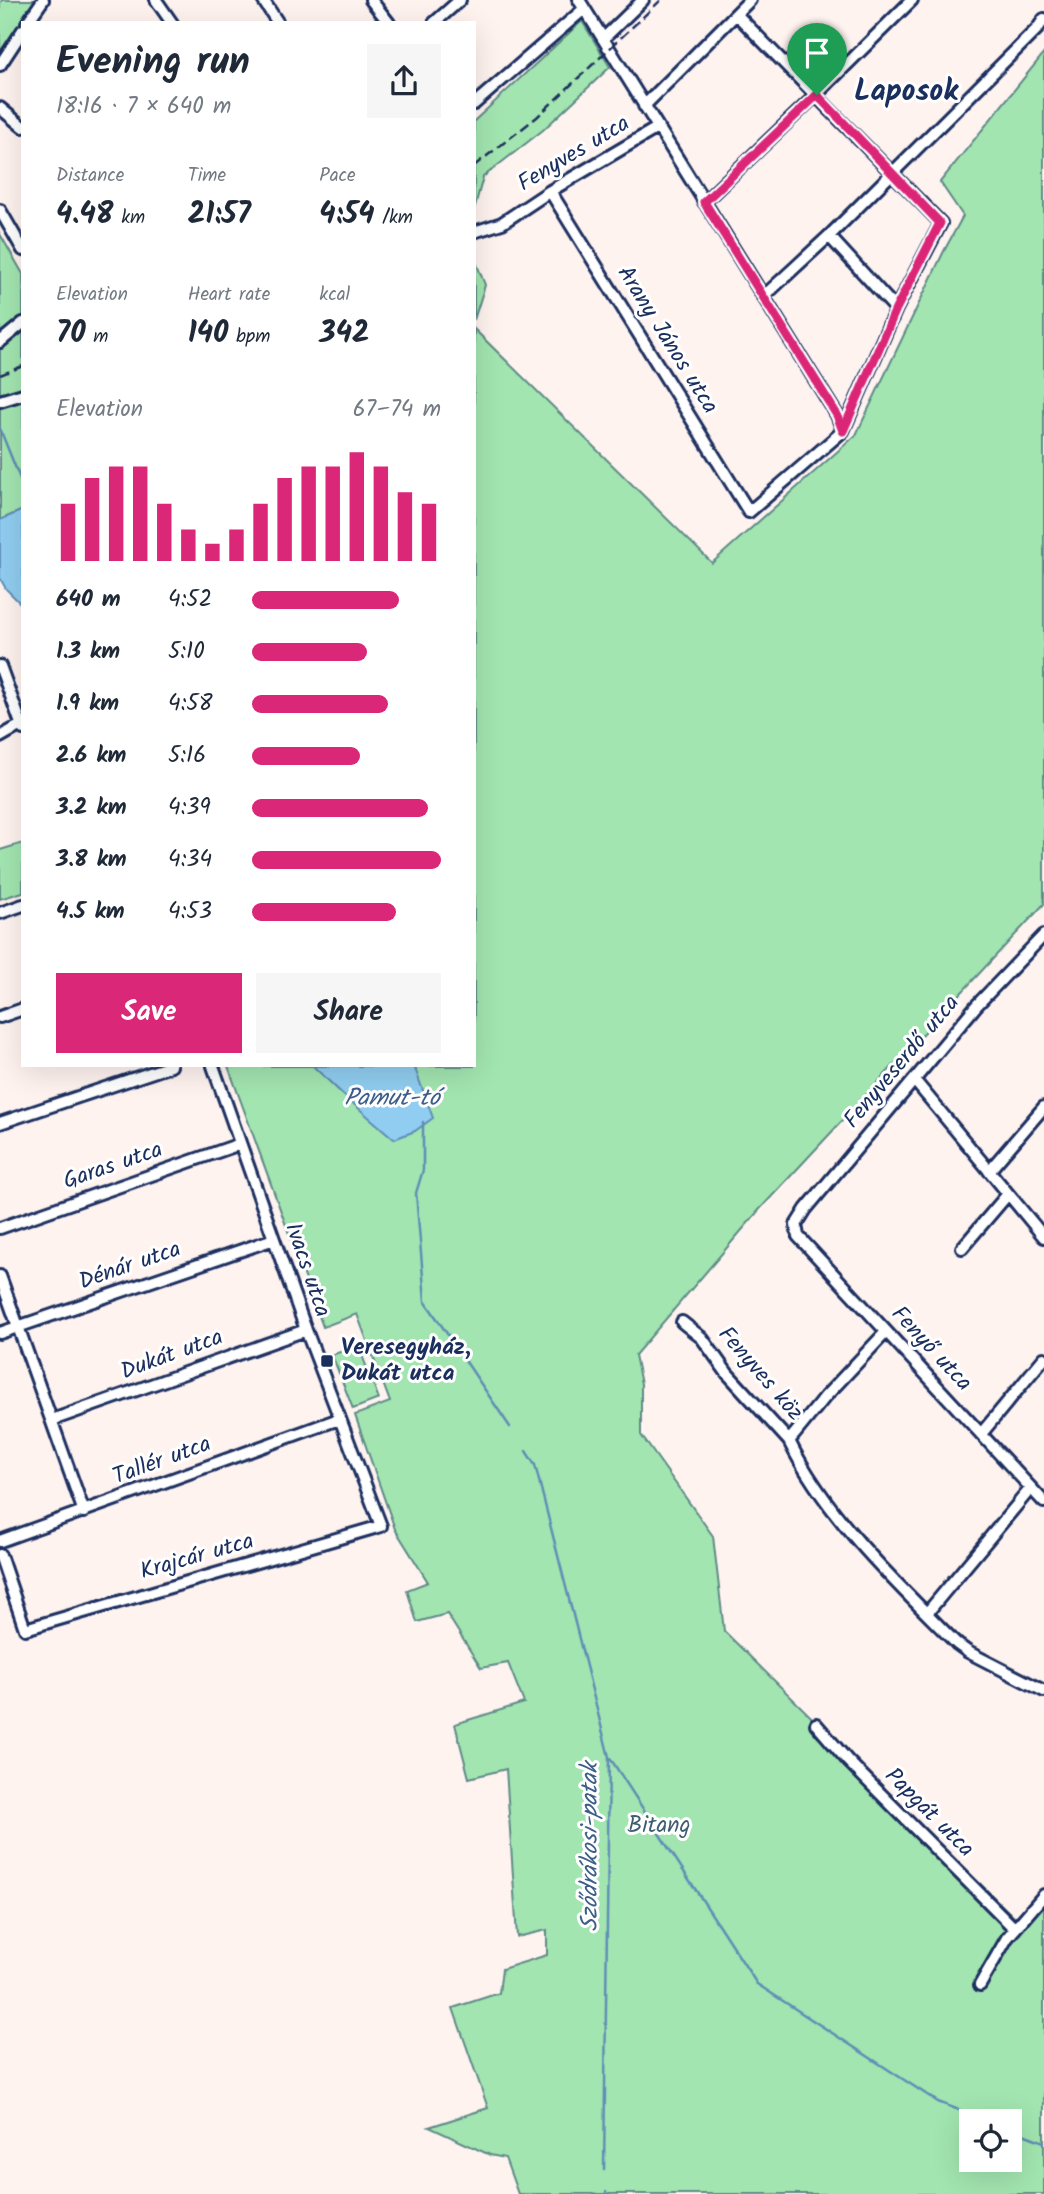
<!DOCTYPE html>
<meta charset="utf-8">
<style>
body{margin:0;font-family:Kalam,sans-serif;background:#f6f6f7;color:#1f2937;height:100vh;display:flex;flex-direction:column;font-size:26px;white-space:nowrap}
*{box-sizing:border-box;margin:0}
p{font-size:23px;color:#747a83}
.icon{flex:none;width:38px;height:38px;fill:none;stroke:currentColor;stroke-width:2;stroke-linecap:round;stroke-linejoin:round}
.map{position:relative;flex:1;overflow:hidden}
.sheet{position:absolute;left:21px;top:21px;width:455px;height:1046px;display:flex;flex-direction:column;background:#fff;border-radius:0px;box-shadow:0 7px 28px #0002}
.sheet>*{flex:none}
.controls{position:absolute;left:959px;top:2109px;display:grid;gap:14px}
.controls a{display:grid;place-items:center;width:63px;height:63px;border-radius:0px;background:#fff;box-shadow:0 7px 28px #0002;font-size:35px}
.pin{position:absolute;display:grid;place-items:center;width:60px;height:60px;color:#fff;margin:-72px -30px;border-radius:50% 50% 50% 0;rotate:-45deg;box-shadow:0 0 7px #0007}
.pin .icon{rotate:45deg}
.round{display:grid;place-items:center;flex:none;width:74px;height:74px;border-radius:0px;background:#f6f6f7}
.head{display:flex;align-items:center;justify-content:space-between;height:119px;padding:0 35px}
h1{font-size:38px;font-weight:700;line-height:52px}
.metrics{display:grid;grid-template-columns:repeat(3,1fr);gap:10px;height:119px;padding:7px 35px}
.metrics div{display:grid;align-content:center}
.metrics b{font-size:30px;font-weight:700}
.metrics small{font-size:19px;font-weight:400}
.metrics p{font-size:19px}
.chart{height:196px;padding:14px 35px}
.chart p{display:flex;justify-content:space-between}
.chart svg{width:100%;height:126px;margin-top:7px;stroke:#db2777;stroke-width:6}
.button{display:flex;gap:14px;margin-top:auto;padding:14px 35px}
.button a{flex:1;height:80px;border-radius:0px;background:#db2777;color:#fff;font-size:28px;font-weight:700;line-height:80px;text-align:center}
.button a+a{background:#f6f6f7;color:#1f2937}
ul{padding:0 35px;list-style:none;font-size:23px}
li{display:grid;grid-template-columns:112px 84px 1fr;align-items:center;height:52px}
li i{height:18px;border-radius:9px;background:#db2777}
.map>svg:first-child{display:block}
.green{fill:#a2e5b0;stroke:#5e8a87;stroke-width:2;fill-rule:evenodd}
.water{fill:#90cdf0;stroke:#618eb6;stroke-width:2}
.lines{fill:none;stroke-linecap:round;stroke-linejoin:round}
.stream{stroke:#618eb6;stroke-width:2.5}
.minor-casing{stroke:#1b2f5e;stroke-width:16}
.minor{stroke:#fff;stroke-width:10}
.rail{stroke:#1b2f5e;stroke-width:2.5;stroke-dasharray:10 5;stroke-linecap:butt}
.route-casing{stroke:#fff;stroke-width:14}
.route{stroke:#db2777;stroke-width:9}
.poi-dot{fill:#1b2f5e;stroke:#fff;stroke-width:2.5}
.labels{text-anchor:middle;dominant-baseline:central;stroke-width:6;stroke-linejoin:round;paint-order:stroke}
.street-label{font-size:23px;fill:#1b2f5e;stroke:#fff}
.poi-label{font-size:23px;font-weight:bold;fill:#1b2f5e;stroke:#fff;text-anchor:start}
.park-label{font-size:23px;fill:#3d5c72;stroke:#fff}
.water-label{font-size:24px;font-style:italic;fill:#3e5e8a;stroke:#fff}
.district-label{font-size:30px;font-weight:bold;fill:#1b2f5e;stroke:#fff}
</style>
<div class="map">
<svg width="1044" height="2194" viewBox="0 0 1044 2194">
<rect width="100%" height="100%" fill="#fff3f0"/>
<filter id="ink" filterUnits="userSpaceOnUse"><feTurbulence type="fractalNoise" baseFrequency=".0143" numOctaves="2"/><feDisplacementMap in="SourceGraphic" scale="14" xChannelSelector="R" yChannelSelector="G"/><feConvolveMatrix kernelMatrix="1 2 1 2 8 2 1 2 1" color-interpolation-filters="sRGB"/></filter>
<g filter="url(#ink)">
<!-- green -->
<path class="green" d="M 2,0 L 36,0 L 0,54 L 0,3 Z
M 582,21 L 610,67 L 543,130 L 483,177 L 474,210 L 474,121 Z
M 1044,53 L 1044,904 L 760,1209 L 635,1355 L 641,1384 L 641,1435 L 713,1536 L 724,1631 L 1023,1926 L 1044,1904 L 1044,2194 L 518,2194 L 505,2158 L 490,2155 L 429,2127 L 488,2108 L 453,2008 L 499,1993 L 502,1969 L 547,1955 L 547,1930 L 517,1937 L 506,1769 L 469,1778 L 455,1724 L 524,1703 L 508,1663 L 481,1668 L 447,1614 L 417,1622 L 407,1590 L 428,1582 L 395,1529 L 355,1415 L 390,1402 L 357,1314 L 323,1327 L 228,1066 L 313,1066 L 349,1100 L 416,1070 L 414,1066 L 474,1066 L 474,329 L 712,563 L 856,435 L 944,251 L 963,216 L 940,182 ZM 971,2121 L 1010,2121 L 1010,2160 L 971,2160 Z
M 0,234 L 23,274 L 23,510 L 0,520 Z
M 474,257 L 485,285 L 474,320 Z
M 23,843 L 23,892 L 0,899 L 0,850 Z
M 358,1345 L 379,1399 L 353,1409 L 332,1355 Z"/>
<!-- water -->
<path class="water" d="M 23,510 L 23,606 L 6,589 L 0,578 L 0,520 Z
M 313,1066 L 414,1066 L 433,1118 L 415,1131 L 394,1139 L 349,1100 Z"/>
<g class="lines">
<!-- stream -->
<path class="stream" d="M 0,429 L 23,486
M 423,1122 L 423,1170 L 416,1193 L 425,1301 L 510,1427
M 526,1451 L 535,1465 L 609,1757 L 604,2170
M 610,1758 L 757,1984 L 938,2102 L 988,2121
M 1010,2129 L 1044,2142
M 606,2194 L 606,2192"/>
<!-- minor casing -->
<g class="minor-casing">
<path id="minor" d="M 156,0 L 172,23
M 263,0 L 278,23
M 371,0 L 389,23
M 579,0 L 837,415 L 843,431
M 27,23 L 43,0
M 434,23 L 460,0
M 603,39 L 643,0
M 0,65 L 23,30
M 474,104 L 584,9
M 644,106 L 750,0
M 0,108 L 23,127
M 550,191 L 749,512 L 843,431 L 896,309 L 941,223 L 736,14
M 704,202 L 816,95 L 912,0
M 0,210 L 23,250
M 474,232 L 502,223 L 550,191 L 657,128
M 829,236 L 896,309
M 763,297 L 829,236 L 1038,28 L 1044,19
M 0,342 L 23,323
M 0,401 L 23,394
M 0,666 L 23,729
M 0,737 L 21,725
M 0,913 L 23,905
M 1044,935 L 976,1006 L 806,1209 L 796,1225 L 798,1236 L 1044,1502
M 0,1017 L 23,1009
M 915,1081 L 1044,1237
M 0,1123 L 171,1066
M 989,1171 L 1044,1107
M 0,1228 L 240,1144
M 962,1248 L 1008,1194
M 0,1276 L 84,1512
M 682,1322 L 702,1338 L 727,1373 L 789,1441 L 825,1397 L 886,1332
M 0,1333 L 274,1239
M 52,1420 L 306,1330
M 981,1434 L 1044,1358
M 789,1441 C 827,1518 897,1584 957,1644 L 968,1652 L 1044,1691
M 0,1541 L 339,1419
M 0,1555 L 25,1629 L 381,1526 L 306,1330 L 213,1066
M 927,1613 L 1031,1488
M 816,1724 L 848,1761 L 1015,1929
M 980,1985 L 1007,1938 L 1044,1895"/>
</g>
<!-- minor -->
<use href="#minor" class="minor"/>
<!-- rail -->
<path class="rail" d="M 474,166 L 537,117 L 661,0
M 0,375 L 23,366"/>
</g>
</g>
<g class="lines" filter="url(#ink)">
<!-- route casing -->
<g class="route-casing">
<path id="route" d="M 817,95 L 940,223 L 896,309 L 843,431 L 837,415 L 704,202 Z"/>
</g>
<!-- route -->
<use href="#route" class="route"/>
</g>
<!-- markers -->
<rect class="poi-dot" x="320" y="1354" width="14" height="14" rx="3.5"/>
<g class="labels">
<!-- street labels -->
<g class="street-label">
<text transform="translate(574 154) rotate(-31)">Fenyves utca</text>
<text transform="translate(667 340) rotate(58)">Arany János utca</text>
<text transform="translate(902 1062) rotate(-50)">Fenyveserdő utca</text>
<text transform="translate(113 1166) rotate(-19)">Garas utca</text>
<text transform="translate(130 1266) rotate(-19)">Dénár utca</text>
<text transform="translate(307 1270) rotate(71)">Ivacs utca</text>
<text transform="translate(931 1349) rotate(47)">Fenyő utca</text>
<text transform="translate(172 1355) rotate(-20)">Dukát utca</text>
<text transform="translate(760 1374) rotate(49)">Fenyves köz</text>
<text transform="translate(162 1461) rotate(-20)">Tallér utca</text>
<text transform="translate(197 1557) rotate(-16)">Krajcár utca</text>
<text transform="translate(929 1813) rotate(45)">Papgát utca</text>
</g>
<!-- poi labels -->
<g class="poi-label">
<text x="341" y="1348">Veresegyház,<tspan x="341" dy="26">Dukát utca</tspan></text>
</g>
<!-- park labels -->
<g class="park-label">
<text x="659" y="1826">Bitang</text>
</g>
<!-- water labels -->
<g class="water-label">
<text x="392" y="1098">Pamut-tó</text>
<text transform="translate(590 1847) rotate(-90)">Sződrákosi-patak</text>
</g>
<!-- district labels -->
<g class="district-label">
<text x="906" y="92">Laposok</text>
</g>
</g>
</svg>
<div class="controls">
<a><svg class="icon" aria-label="locate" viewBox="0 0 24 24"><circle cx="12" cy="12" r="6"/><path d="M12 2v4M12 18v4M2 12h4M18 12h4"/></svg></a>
</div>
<div class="pin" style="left:817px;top:95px;background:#1e9e55"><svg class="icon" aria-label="arrive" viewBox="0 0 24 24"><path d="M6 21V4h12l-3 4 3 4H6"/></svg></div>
<section class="sheet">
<div class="head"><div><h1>Evening run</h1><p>18:16 · 7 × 640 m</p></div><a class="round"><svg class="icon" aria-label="share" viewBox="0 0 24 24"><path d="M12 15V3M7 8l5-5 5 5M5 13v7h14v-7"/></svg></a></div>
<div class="metrics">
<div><p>Distance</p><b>4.48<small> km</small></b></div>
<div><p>Time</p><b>21:57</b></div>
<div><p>Pace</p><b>4:54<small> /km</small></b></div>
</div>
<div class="metrics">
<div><p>Elevation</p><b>70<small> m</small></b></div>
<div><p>Heart rate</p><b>140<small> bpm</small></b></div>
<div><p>kcal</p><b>342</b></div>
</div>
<div class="chart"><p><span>Elevation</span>67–74 m</p>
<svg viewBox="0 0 160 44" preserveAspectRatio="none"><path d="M5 44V24M15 44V15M25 44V11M35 44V11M45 44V24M55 44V33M65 44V38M75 44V33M85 44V24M95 44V15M105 44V11M115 44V11M125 44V6M135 44V11M145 44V20M155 44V24"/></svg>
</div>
<ul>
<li><b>640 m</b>4:52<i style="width:78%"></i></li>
<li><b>1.3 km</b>5:10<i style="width:61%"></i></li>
<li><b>1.9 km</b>4:58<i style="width:72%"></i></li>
<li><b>2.6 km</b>5:16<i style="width:57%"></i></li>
<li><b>3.2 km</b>4:39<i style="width:93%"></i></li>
<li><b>3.8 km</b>4:34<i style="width:100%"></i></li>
<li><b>4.5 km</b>4:53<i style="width:76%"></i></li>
</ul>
<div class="button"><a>Save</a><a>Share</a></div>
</section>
</div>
